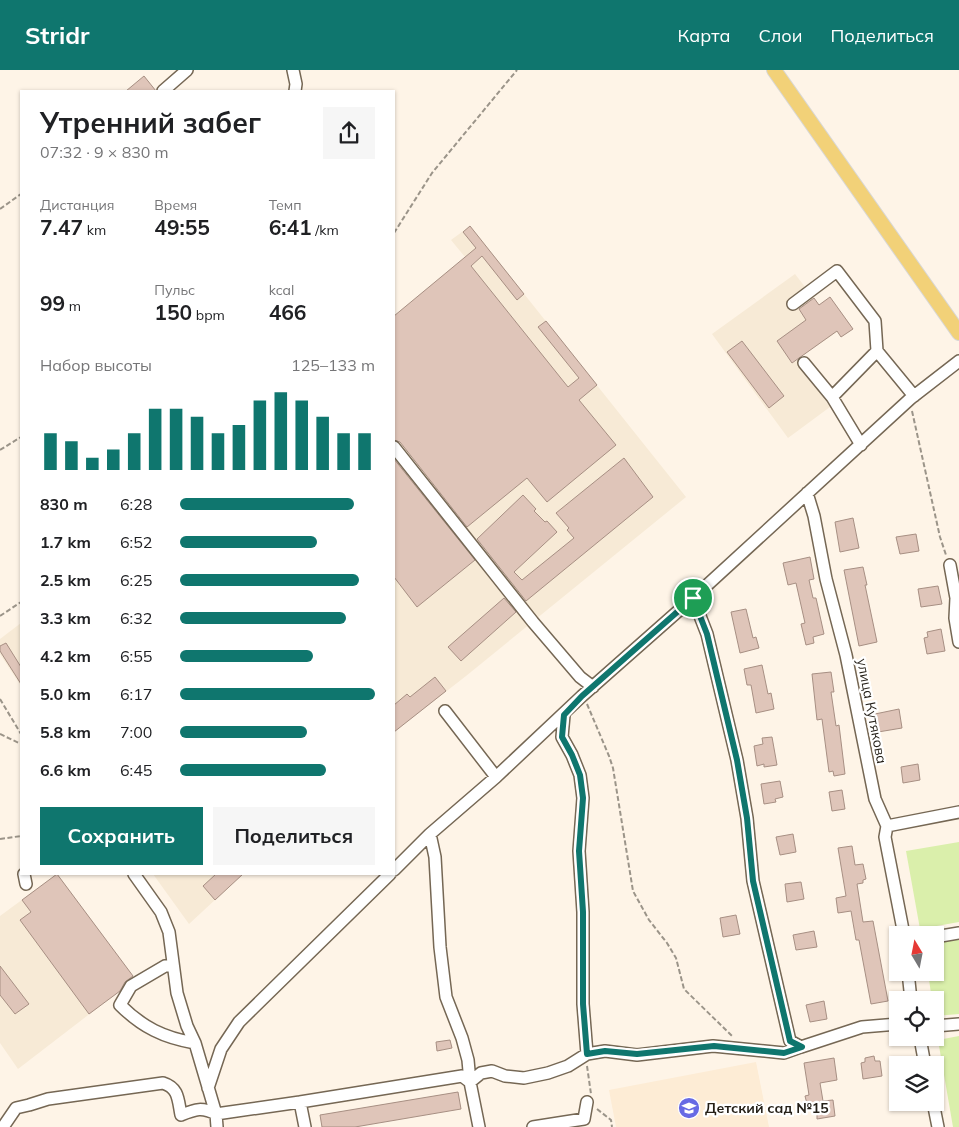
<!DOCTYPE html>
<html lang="ru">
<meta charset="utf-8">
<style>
body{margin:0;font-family:Mulish,sans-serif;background:#f6f6f6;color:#202124;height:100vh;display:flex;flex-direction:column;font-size:19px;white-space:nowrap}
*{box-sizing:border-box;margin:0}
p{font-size:16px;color:#757577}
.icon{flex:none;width:28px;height:28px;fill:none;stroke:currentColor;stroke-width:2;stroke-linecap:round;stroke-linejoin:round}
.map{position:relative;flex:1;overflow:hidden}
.drawer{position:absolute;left:20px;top:20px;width:375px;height:785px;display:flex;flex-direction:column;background:#fff;border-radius:0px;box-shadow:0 1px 4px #0004}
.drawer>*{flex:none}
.needle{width:32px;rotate:350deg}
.buttons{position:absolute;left:889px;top:856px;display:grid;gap:10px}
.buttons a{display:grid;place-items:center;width:55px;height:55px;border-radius:0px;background:#fff;box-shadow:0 1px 4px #0004;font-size:25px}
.pin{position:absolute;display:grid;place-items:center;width:42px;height:42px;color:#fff;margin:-21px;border:2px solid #fff;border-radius:50%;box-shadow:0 1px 5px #0007}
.round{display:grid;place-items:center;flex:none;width:52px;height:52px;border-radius:0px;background:#f6f6f6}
.headline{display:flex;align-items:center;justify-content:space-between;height:85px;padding:0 20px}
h1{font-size:28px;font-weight:700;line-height:38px}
.stats{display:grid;grid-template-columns:repeat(3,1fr);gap:8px;height:85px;padding:5px 20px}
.stats div{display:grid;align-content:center}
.stats b{font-size:21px;font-weight:700}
.stats small{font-size:14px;font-weight:400}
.stats p{font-size:14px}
.chart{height:140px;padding:10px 20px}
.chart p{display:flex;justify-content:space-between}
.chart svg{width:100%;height:90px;margin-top:5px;stroke:#0f766e;stroke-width:6}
.primary-button{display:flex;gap:10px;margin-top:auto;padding:10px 20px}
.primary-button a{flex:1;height:58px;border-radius:0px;background:#0f766e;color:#fff;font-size:20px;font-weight:700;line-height:58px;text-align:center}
.primary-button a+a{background:#f6f6f6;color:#202124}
ul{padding:0 20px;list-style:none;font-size:16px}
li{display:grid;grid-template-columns:80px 60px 1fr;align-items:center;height:38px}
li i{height:12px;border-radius:6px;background:#0f766e}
header{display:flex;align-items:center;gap:30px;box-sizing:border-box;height:70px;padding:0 25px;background:#0f766e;color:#fff}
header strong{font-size:24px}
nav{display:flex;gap:28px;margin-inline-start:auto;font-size:18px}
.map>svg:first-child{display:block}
.industrial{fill:#f7ead6}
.built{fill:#fdecd5}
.green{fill:#daefab}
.building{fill:#dfc5b9;stroke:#a78f83}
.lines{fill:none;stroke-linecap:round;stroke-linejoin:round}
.minor-casing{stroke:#756754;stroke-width:14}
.major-casing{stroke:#d8d7d5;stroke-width:16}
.path{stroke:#9b9489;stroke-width:2;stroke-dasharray:5 2.5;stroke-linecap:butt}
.minor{stroke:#fff;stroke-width:11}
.major{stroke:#f2d178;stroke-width:14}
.route-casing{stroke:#fff;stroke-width:10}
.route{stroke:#0f766e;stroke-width:6}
.labels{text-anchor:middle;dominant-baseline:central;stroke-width:4.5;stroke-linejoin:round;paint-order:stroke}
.street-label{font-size:14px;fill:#241f17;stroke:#fff}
.poi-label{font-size:14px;font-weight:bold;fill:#241f17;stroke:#fff;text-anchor:start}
</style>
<header>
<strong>Stridr</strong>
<nav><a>Карта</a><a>Слои</a><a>Поделиться</a></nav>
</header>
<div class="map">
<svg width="959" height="1057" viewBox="0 0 959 1057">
<rect width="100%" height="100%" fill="#fef4e7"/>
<!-- industrial -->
<path class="industrial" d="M 470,156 L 686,427 L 466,606 L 394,662 L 394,246 L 465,187 L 451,170 Z
M 795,204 L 819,235 L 830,227 L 853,259 L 841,267 L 837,262 L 796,290 L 830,337 L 788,368 L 712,264 Z
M 21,553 L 21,616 L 0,584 L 0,569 Z
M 57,804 L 135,909 L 18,999 L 0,973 L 0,846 Z
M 153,804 L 243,804 L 189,854 Z"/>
<!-- built -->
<path class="built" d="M 756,992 L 769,1057 L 616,1057 L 609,1020 Z"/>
<!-- green -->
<path class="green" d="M 959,772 L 959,852 L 920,859 L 906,781 Z
M 959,866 L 959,944 L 935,946 L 935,930 L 932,930 L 928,903 L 935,902 L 935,870 Z
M 959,966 L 959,1057 L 953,1057 L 938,970 Z"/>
<!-- building -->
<path class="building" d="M 144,6 L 156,21 L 126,21 Z
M 470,156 L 524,224 L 517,230 L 482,186 L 471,196 L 568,317 L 579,308 L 538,257 L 546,251 L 597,315 L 579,330 L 616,375 L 547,432 L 527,408 L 467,457 L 400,372 L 394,370 L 394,246 L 476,178 L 463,162 Z
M 830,227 L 853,259 L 841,267 L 837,261 L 792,293 L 777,271 L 806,250 L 799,239 L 814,228 L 819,235 Z
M 742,271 L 784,326 L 769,338 L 727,282 Z
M 624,388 L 653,427 L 526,531 L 477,469 L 523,425 L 536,439 L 534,441 L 545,452 L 547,451 L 557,462 L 514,502 L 522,510 L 574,468 L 567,460 L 569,458 L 556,443 Z
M 394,389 L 475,490 L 417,537 L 394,507 Z
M 853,448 L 859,478 L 840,482 L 835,452 Z
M 916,464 L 919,481 L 900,484 L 896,467 Z
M 810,487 L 814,509 L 809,510 L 813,528 L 816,528 L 824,564 L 813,567 L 814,573 L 806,575 L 801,554 L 805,553 L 796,513 L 788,515 L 783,493 Z
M 863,497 L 867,515 L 865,515 L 877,572 L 859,576 L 844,500 Z
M 938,516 L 942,534 L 921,537 L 918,519 Z
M 504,528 L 516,542 L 461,591 L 448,577 Z
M 746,539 L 753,568 L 756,567 L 759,578 L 740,583 L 731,542 Z
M 941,559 L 945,581 L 927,584 L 924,568 L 928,567 L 927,562 Z
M 6,573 L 21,597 L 21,614 L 0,581 L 0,576 Z
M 762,595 L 768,624 L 771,623 L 774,639 L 756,643 L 751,615 L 747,615 L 744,599 Z
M 831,602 L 834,622 L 831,622 L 836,656 L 839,655 L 845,704 L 834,706 L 833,701 L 829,702 L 822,649 L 817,650 L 812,604 Z
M 435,607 L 446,621 L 394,662 L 394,635 L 407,624 L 410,627 Z
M 899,639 L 902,658 L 878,662 L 875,644 Z
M 772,667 L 777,695 L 764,697 L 764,694 L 757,696 L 754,676 L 763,674 L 762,668 Z
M 918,694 L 920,710 L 903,713 L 901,697 Z
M 780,711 L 783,727 L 775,729 L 776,732 L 764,734 L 761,714 Z
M 842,720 L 845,739 L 832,741 L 829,722 Z
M 793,764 L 796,782 L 780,785 L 776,767 Z
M 852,776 L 855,795 L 863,794 L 866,809 L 863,810 L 863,813 L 857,814 L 863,852 L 873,851 L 888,931 L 871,934 L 859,870 L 856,870 L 851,841 L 838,843 L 836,828 L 846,826 L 838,778 Z
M 57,804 L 133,906 L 125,912 L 120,921 L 89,944 L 20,850 L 31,842 L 22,830 Z
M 216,804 L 243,804 L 215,830 L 203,816 Z
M 801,812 L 804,829 L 787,832 L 785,814 Z
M 736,845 L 740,864 L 723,867 L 720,848 Z
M 814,861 L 817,877 L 796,880 L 793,865 Z
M 0,896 L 29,934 L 15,944 L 0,925 Z
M 824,931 L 827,949 L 810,952 L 806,935 Z
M 450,970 L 452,978 L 437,981 L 436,972 Z
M 874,986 L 875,991 L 880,991 L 882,1006 L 863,1009 L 861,993 L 865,992 L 865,988 Z
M 834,988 L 837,1010 L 820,1013 L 823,1031 L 833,1030 L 835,1046 L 817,1049 L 817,1044 L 813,1044 L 812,1033 L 807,1034 L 805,1026 L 809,1025 L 804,993 Z
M 458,1022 L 461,1039 L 355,1057 L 322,1057 L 320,1045 Z"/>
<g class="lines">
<!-- minor casing -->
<g class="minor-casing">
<path id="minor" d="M 293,0 L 296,14 L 295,21
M 163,21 L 187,0
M 793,234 L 837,201 L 875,251 L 877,281 L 914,326
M 804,293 L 832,327 L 861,375
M 832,327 L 877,281
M 394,377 L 533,552 L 580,607 L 593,617
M 807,423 L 814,446 L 826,509 L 846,585 L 875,729 L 887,756 L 885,767 L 904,865
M 950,495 L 956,528 L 955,548 L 959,572
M 693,528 L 707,564 L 737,690 L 747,748 L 753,811 L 790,971 L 801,977 L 862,957 L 898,954
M 445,641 L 496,707
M 564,645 L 562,667 L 572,685 L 580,705 L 583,728 L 579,781 L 583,842 L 583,934 L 587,984
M 887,756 L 959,742
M 430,764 L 435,787 L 440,877 L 446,927 L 462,968 L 468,990 L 470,1012
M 394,800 L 430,764 L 496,707 L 582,626 L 693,528 L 910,329 L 959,291
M 24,804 L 26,814
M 134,804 L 161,842 L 169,862 L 177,923 L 187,956 L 195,973 L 216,1044 L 217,1057
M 935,867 L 959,863
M 173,895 L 165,896 L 131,916 L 120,935 C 142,957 164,968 195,973
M 908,902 L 911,930
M 935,956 L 959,954
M 920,968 L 925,995
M 470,1012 L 481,1003 L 492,1001 L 505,1006 L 524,1008 L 548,1003 L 568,996 L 587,984 L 605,981 L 637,985 L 713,976 L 784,983 L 801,977
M 208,1018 L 221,979 L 239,952 L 390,804
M 300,1032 L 462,1006 L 470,1012 L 479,1057
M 933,1032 L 938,1057
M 3,1057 L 16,1038 L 29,1035 L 48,1029 L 163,1013 C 179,1018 178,1030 181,1045 C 196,1039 202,1037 216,1044 L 300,1032 L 305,1057
M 533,1057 L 584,1049 L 587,1032"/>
</g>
<!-- major casing -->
<g class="major-casing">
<path id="major" d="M 774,0 L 959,263"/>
</g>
<!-- path -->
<path class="path" d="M 0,139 L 21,124
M 394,163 L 432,103 L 517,0
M 912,341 L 940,467 L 946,485
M 0,380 L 21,367
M 0,546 L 21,532
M 0,629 L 21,664
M 587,634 L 609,686 L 613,698 L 633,821 L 649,850 L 667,873 L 676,888 L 684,919 L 732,966
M 0,664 L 21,674
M 0,769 L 21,766
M 587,996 L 591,1024
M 597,1039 L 611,1050 L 612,1057"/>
<!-- minor -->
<use href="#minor" class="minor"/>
<!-- major -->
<use href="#major" class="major"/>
</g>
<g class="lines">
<!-- route casing -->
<g class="route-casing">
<path id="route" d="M 693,528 L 707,564 L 737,690 L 747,748 L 753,811 L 790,971 L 802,977 L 784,983 L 714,976 L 637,984 L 605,981 L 587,984 L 583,934 L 583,842 L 579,781 L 583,728 L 580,705 L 572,685 L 562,667 L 564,645 L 582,626 Z"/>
</g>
<!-- route -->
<use href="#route" class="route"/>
</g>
<!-- icons -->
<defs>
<g id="school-disc" transform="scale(1.125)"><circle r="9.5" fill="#676ae4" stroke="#fff"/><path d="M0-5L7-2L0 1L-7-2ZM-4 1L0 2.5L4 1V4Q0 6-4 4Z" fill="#fff"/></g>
</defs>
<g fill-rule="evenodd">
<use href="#school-disc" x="689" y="1038"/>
</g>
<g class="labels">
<!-- street labels -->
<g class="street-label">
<text transform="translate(872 641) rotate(79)">улица Кутякова</text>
</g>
<!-- poi labels -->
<g class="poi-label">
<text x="705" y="1038">Детский сад №15</text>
</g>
</g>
</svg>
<div class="buttons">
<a><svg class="needle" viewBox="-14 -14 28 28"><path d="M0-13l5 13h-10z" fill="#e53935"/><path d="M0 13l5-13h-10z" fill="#757577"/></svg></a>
<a><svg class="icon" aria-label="locate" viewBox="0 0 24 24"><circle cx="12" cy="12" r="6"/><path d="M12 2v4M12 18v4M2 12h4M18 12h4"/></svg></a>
<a><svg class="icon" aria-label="layers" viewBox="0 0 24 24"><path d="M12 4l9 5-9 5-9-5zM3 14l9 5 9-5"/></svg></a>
</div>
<div class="pin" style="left:693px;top:528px;background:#1e9e55"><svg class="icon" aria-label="arrive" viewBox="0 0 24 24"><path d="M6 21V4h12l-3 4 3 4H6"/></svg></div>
<section class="drawer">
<div class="headline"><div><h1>Утренний забег</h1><p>07:32 · 9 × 830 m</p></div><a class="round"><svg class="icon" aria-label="share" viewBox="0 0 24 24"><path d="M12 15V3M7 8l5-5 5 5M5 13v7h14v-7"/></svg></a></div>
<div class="stats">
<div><p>Дистанция</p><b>7.47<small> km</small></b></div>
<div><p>Время</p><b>49:55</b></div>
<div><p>Темп</p><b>6:41<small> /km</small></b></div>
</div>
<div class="stats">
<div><b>99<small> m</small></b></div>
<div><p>Пульс</p><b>150<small> bpm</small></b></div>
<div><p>kcal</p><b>466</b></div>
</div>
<div class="chart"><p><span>Набор высоты</span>125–133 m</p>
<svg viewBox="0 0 160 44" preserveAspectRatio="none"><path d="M5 44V26M15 44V30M25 44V38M35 44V34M45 44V26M55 44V14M65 44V14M75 44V18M85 44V26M95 44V22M105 44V10M115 44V6M125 44V10M135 44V18M145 44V26M155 44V26"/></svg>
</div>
<ul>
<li><b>830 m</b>6:28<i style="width:89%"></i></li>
<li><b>1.7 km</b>6:52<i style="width:70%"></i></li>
<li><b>2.5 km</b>6:25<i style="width:92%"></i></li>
<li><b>3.3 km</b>6:32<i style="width:85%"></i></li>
<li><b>4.2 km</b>6:55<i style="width:68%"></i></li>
<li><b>5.0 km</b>6:17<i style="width:100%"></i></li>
<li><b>5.8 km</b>7:00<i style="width:65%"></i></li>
<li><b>6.6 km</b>6:45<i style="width:75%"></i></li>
</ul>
<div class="primary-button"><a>Сохранить</a><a>Поделиться</a></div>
</section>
</div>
